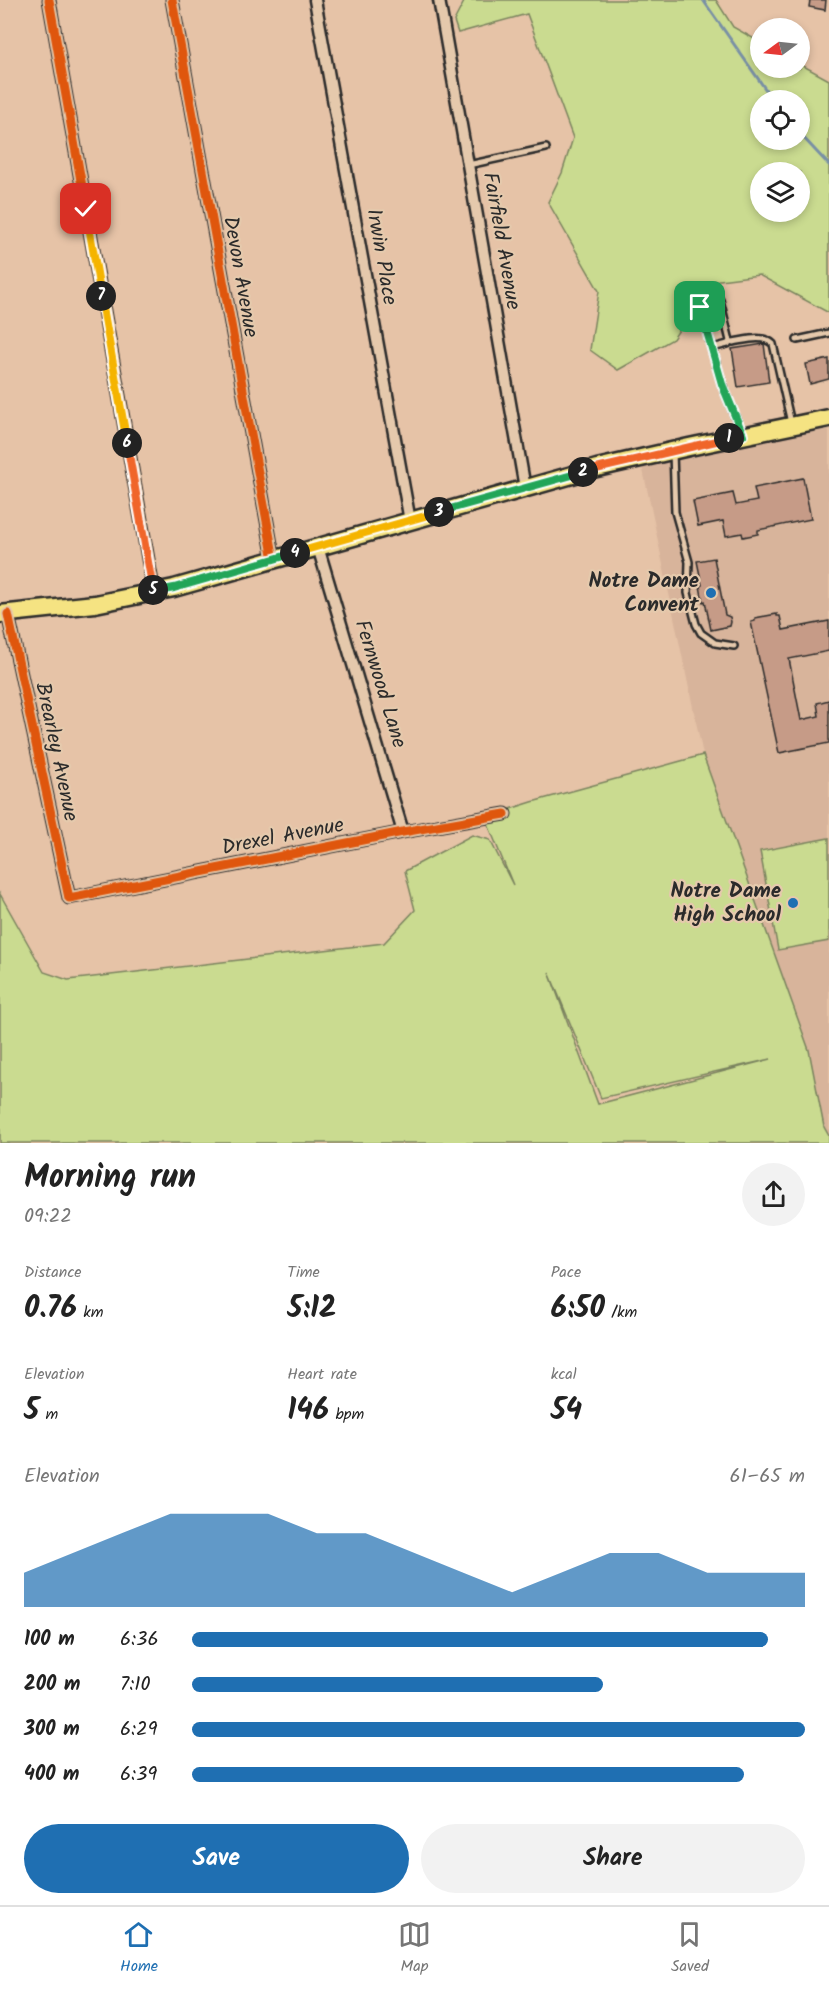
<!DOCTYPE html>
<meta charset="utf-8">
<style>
body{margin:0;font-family:Kalam,sans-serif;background:#f2f2f2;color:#222;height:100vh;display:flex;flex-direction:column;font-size:22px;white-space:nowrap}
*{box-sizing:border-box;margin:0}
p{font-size:20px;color:#767676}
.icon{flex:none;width:33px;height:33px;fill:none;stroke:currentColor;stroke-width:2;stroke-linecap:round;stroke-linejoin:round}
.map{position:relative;height:1143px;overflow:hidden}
.side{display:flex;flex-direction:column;background:#fff;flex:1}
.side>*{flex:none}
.needle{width:39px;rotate:255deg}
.buttons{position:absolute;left:750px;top:18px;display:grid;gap:12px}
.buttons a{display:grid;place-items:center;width:60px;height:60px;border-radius:50%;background:#fff;box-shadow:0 3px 9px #0003;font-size:30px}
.pin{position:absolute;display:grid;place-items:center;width:51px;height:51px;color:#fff;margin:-26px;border-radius:12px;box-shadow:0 3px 9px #0006}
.km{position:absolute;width:30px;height:30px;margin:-15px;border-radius:50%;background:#222;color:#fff;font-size:16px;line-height:30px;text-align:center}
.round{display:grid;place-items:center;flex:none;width:63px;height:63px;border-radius:32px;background:#f2f2f2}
.overview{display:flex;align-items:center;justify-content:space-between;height:102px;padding:0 24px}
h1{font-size:33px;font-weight:600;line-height:45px}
.stats{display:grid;grid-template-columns:repeat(3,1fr);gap:9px;height:102px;padding:6px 24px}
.stats div{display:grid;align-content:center}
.stats b{font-size:30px;font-weight:600}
.stats small{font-size:16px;font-weight:400}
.stats p{font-size:16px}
.chart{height:168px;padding:12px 24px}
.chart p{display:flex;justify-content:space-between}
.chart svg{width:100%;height:108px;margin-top:6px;fill:#1f6fb2;opacity:.7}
.action{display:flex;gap:12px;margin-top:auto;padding:12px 24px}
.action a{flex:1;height:69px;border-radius:36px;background:#1f6fb2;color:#fff;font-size:24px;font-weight:600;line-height:69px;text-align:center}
.action a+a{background:#f2f2f2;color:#222}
ul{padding:0 24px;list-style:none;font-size:20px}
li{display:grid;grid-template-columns:96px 72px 1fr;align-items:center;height:45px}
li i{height:15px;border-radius:8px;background:#1f6fb2}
.dock{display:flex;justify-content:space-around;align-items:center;height:84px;border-top:2px solid #e0e0e0;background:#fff;font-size:16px;color:#767676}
.dock a{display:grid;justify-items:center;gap:3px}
.dock .selected{color:#1f6fb2}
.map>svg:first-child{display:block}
.built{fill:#d8b49b}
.green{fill:#cadb90;stroke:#7a835e;stroke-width:1.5;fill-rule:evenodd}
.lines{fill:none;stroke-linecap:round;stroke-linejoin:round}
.stream{stroke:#7990a5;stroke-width:3}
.building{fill:#c69b87;stroke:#2b2b2b;stroke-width:1.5}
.lane-casing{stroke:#2b2b2b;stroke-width:10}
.street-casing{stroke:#2b2b2b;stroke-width:15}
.primary-casing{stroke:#2b2b2b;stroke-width:21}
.lane{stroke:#e5c9ac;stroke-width:5}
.street{stroke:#e5c9ac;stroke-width:10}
.primary{stroke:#f5e382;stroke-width:16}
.cycleway-casing{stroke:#e5c9ac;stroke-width:13}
.cycleway{stroke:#df570e;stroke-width:9}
.split-1-casing{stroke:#fff;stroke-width:12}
.split-2-casing{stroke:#fff;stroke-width:12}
.split-3-casing{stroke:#fff;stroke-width:12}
.split-4-casing{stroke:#fff;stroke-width:12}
.split-5-casing{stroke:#fff;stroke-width:12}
.split-6-casing{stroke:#fff;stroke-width:12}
.split-7-casing{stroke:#fff;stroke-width:12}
.split-8-casing{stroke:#fff;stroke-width:12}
.split-1{stroke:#22a559;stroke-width:8}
.split-2{stroke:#f0652b;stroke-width:8}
.split-3{stroke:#22a559;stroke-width:8}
.split-4{stroke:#f5b400;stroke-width:8}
.split-5{stroke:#22a559;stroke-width:8}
.split-6{stroke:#f0652b;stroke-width:8}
.split-7{stroke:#f5b400;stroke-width:8}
.split-8{stroke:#f5b400;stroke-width:8}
.poi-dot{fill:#1f6fb2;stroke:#e5c9ac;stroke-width:2}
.labels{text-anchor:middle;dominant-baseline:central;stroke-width:4.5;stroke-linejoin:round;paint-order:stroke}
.street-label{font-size:21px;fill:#2b2b2b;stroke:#e5c9ac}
.poi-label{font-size:21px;font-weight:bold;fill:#2b2b2b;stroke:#e5c9ac;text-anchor:end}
</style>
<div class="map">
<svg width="829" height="1143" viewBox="0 0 829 1143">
<rect width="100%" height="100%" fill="#e6c3a7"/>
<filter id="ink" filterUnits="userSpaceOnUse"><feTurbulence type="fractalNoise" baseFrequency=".0167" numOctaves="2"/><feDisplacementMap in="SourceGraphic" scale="12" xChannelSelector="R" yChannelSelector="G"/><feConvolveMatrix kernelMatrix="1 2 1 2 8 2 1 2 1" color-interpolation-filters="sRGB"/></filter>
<g filter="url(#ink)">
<!-- built -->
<path class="built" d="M 829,427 L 829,1136 L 824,1127 L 809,1050 L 703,755 L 642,465 Z"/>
<!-- green -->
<path class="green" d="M 465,0 L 716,0 L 733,27 L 760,42 L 760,68 L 800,68 L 800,64 L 829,80 L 829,313 L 759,275 L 712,281 L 673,339 L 618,370 L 590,350 L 599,291 L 548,202 L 562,173 L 573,138 L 527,14 L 458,33 L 454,21 ZM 800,100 L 800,140 L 760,140 L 760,100 ZM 800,172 L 800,212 L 760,212 L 760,172 Z
M 703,755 L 809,1050 L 824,1127 L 829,1136 L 829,1143 L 0,1143 L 0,894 L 44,972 L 68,980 L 384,943 L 415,910 L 405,871 L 472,835 L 490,840 L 513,885 L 485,817 L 532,802 ZM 549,972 L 601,1098 L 771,1059 L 598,1104 Z
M 829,838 L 829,941 L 778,950 L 760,851 Z"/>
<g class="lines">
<!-- stream -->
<path class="stream" d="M 703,0 L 773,100
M 800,134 L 829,165"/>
</g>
<!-- building -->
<path class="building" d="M 810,0 L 826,0 L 825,10 L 809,7 Z
M 764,344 L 769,382 L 738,387 L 732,349 Z
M 829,359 L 829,379 L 810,384 L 806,364 Z
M 803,478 L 811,519 L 758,530 L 758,534 L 743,537 L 742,533 L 726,536 L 723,521 L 698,526 L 693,501 L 733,493 L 736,505 L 757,501 L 754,488 Z
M 714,558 L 725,615 L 730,617 L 731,622 L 730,626 L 711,630 L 705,601 L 703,602 L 700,586 L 702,585 L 697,561 Z
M 777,614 L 777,616 L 780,616 L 783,630 L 829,621 L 829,651 L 789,659 L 801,720 L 819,716 L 817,703 L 829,700 L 829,743 L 779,753 L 751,622 L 755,621 L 755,618 Z"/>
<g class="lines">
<!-- lane casing -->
<g class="lane-casing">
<path id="lane" d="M 468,165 L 546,148
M 797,340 L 829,333
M 730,341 L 733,342 C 746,340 763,334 773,344 L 791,423
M 712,348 L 728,344 L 730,341 L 720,300 L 715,298 L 702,301 L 700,307 L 722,384 L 742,434
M 673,452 L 675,512 L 689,562 L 688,593 L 696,624 L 701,633 L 715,643 L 734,646"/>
</g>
<!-- street casing -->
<g class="street-casing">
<path id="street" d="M 49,0 L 154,593
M 172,0 L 274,560
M 315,0 L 410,521
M 439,0 L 525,488
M 318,547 L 403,832
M 8,614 L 69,898 L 403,832 L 505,814"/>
</g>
<!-- primary casing -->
<g class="primary-casing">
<path id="primary" d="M 0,614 L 95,604 L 174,588 L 597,468 L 689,447 L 829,418"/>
</g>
<!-- lane -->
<use href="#lane" class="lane"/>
<!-- street -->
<use href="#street" class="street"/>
<!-- primary -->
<use href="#primary" class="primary"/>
<!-- cycleway casing -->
<g class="cycleway-casing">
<path id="cycleway" d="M 49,0 L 154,593
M 172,0 L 274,560
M 8,614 L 69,898 L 403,832 L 505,814"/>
</g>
<!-- cycleway -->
<use href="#cycleway" class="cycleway"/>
</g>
</g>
<g class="lines" filter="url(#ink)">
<!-- split-1 casing -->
<g class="split-1-casing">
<path id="split-1" d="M 700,307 L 722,384 L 743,435 L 729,438"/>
</g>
<!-- split-2 casing -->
<g class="split-2-casing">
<path id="split-2" d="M 583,472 L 729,438"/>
</g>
<!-- split-3 casing -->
<g class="split-3-casing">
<path id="split-3" d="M 439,512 L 583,472"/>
</g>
<!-- split-4 casing -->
<g class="split-4-casing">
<path id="split-4" d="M 295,553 L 439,512"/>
</g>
<!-- split-5 casing -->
<g class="split-5-casing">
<path id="split-5" d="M 153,590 L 154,592 L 174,588 L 295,553"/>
</g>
<!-- split-6 casing -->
<g class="split-6-casing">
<path id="split-6" d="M 127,443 L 153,590"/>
</g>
<!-- split-7 casing -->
<g class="split-7-casing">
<path id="split-7" d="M 101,296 L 127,443"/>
</g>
<!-- split-8 casing -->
<g class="split-8-casing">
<path id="split-8" d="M 86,209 L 101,296"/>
</g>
<!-- split-1 -->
<use href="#split-1" class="split-1"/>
<!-- split-2 -->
<use href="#split-2" class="split-2"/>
<!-- split-3 -->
<use href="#split-3" class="split-3"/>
<!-- split-4 -->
<use href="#split-4" class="split-4"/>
<!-- split-5 -->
<use href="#split-5" class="split-5"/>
<!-- split-6 -->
<use href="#split-6" class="split-6"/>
<!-- split-7 -->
<use href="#split-7" class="split-7"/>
<!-- split-8 -->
<use href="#split-8" class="split-8"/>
</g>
<!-- markers -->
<g class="poi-dot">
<circle cx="711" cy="593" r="6"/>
<circle cx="793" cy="903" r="6"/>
</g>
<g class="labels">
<!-- street labels -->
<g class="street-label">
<text transform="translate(501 241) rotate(80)">Fairfield Avenue</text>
<text transform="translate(381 257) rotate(80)">Irwin Place</text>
<text transform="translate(240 277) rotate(80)">Devon Avenue</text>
<text transform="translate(380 684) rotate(73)">Fernwood Lane</text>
<text transform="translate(56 752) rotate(78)">Brearley Avenue</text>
<text transform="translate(283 837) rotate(-11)">Drexel Avenue</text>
</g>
<!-- poi labels -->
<g class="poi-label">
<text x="699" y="581">Notre Dame<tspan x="699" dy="24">Convent</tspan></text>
<text x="781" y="891">Notre Dame<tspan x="781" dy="24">High School</tspan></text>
</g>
</g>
</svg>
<div class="buttons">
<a><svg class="needle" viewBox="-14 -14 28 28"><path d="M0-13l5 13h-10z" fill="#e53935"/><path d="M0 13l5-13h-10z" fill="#767676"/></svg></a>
<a><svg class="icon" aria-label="locate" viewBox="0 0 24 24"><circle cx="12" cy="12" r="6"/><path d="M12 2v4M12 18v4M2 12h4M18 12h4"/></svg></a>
<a><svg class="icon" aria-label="layers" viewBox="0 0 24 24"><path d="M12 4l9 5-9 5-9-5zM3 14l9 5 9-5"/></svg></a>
</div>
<div class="pin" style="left:700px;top:307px;background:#1e9e55"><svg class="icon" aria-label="arrive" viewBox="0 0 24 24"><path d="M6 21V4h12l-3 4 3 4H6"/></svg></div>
<div class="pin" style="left:86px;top:209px;background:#d93025"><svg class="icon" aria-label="check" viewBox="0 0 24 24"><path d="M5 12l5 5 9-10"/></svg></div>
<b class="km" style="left:729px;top:438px">1</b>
<b class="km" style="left:583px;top:472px">2</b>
<b class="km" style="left:439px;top:512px">3</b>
<b class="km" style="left:295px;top:553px">4</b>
<b class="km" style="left:153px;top:590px">5</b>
<b class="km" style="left:127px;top:443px">6</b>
<b class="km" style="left:101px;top:296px">7</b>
</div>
<section class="side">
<div class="overview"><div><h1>Morning run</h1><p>09:22</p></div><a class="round"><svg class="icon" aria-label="share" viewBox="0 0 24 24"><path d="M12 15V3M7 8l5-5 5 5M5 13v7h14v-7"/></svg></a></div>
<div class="stats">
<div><p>Distance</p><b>0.76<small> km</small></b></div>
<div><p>Time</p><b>5:12</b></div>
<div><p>Pace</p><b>6:50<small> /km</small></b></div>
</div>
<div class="stats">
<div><p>Elevation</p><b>5<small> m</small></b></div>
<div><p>Heart rate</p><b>146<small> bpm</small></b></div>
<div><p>kcal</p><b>54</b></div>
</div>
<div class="chart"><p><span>Elevation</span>61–65 m</p>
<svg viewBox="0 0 160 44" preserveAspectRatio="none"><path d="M0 44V30L10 22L20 14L30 6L40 6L50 6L60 14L70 14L80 22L90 30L100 38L110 30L120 22L130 22L140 30L150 30L160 30V44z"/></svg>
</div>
<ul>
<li><b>100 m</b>6:36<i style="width:94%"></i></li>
<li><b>200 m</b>7:10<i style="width:67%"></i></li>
<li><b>300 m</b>6:29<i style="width:100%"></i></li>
<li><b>400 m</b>6:39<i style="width:90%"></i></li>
</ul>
<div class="action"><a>Save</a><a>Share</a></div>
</section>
<nav class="dock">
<a class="selected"><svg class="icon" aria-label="home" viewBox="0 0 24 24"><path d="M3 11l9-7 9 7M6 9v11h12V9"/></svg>Home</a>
<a><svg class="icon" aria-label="map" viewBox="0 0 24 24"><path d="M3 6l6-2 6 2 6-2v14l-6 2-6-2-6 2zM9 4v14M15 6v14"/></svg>Map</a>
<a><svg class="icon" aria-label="saved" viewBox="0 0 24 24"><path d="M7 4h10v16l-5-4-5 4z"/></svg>Saved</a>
</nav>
